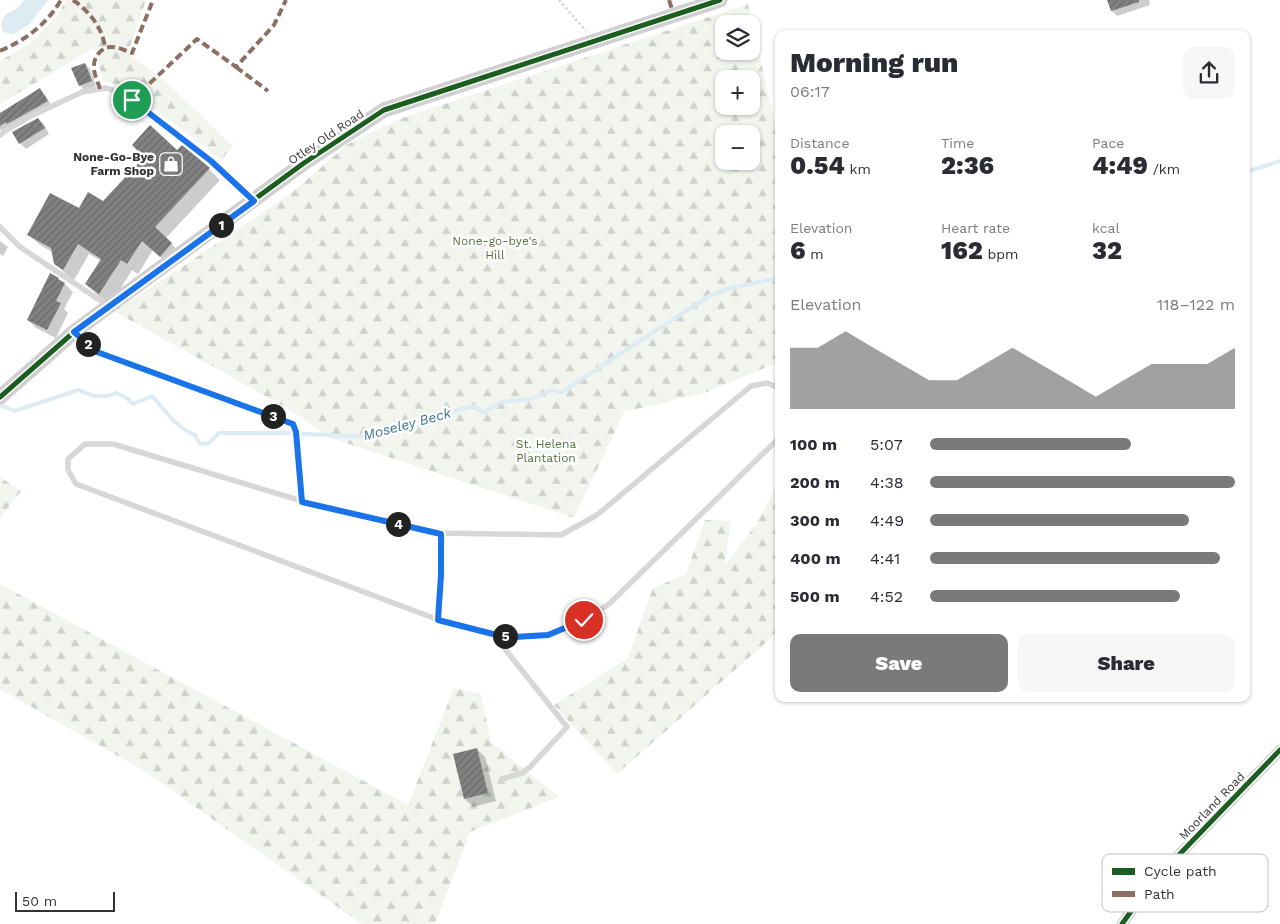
<!DOCTYPE html>
<meta charset="utf-8">
<style>
body{margin:0;font-family:"Work Sans",sans-serif;background:#f7f7f7;color:#2b2b33;height:100vh;display:flex;flex-direction:column;font-size:19px;white-space:nowrap}
*{box-sizing:border-box;margin:0}
p{font-size:16px;color:#7c7c81}
.icon{flex:none;width:28px;height:28px;fill:none;stroke:currentColor;stroke-width:2;stroke-linecap:round;stroke-linejoin:round}
.map{position:relative;flex:1;overflow:hidden}
.panel{position:absolute;left:775px;top:30px;width:475px;height:672px;display:flex;flex-direction:column;background:#fff;border-radius:10px;box-shadow:0 1px 4px #0004}
.panel>*{flex:none}
.buttons{position:absolute;left:715px;top:15px;display:grid;gap:10px}
.buttons a{display:grid;place-items:center;width:45px;height:45px;border-radius:10px;background:#fff;box-shadow:0 1px 4px #0004;font-size:25px}
.scale{position:absolute;left:15px;bottom:12px;width:100px;box-sizing:border-box;padding-left:5px;border:2px solid #333;border-top:0;font-size:14px;line-height:18px;white-space:nowrap;color:#333;-webkit-text-stroke:4px #fff;paint-order:stroke}
.pin{position:absolute;display:grid;place-items:center;width:42px;height:42px;color:#fff;margin:-21px;border:2px solid #fff;border-radius:50%;box-shadow:0 1px 5px #0007}
.km{position:absolute;width:25px;height:25px;margin:-12px;border-radius:50%;background:#222;color:#fff;font-size:14px;line-height:25px;text-align:center}
.round{display:grid;place-items:center;flex:none;width:52px;height:52px;border-radius:10px;background:#f7f7f7}
.head{display:flex;align-items:center;justify-content:space-between;height:85px;padding:0 15px}
h1{font-size:28px;font-weight:800;line-height:38px}
.figures{display:grid;grid-template-columns:repeat(3,1fr);gap:8px;height:85px;padding:5px 15px}
.figures div{display:grid;align-content:center}
.figures b{font-size:25px;font-weight:800}
.figures small{font-size:14px;font-weight:400}
.figures p{font-size:14px}
.chart{height:140px;padding:10px 15px}
.chart p{display:flex;justify-content:space-between}
.chart svg{width:100%;height:90px;margin-top:5px;fill:#7a7a7a;opacity:.7}
.button{display:flex;gap:10px;margin-top:auto;padding:10px 15px}
.button a{flex:1;height:58px;border-radius:10px;background:#7a7a7a;color:#fff;font-size:20px;font-weight:800;line-height:58px;text-align:center}
.button a+a{background:#f7f7f7;color:#2b2b33}
ul{padding:0 15px;list-style:none;font-size:16px}
li{display:grid;grid-template-columns:80px 60px 1fr;align-items:center;height:38px}
li i{height:12px;border-radius:6px;background:#7a7a7a}
.map>svg:first-child{display:block}
.forest{fill:url(#forest-firs);fill-rule:evenodd}
.water{fill:#ddebf3}
.shadow{fill:#0003}
.lines{fill:none;stroke-linecap:round;stroke-linejoin:round}
.stream{stroke:#ddebf3;stroke-width:4}
.building{fill:url(#building-hatch)}
.path{stroke:#d6d6d6;stroke-width:2.5;stroke-dasharray:2.5 2.5;stroke-linecap:butt}
.lane{stroke:#d7d7d7;stroke-width:5.5}
.street{stroke:#d7d7d7;stroke-width:11}
.secondary{stroke:#d0d0d0;stroke-width:15}
.quiet{stroke:#8d6e63;stroke-width:4;stroke-dasharray:8 4;stroke-linecap:butt}
.cycleway-casing{stroke:#fff;stroke-width:8}
.cycleway{stroke:#1b5e20;stroke-width:5}
.route-casing{stroke:#fff;stroke-width:10}
.route{stroke:#1a73e8;stroke-width:6}
.labels{text-anchor:middle;dominant-baseline:central;stroke-width:5;stroke-linejoin:round;paint-order:stroke}
.street-label{font-size:12px;fill:#333;stroke:#fff}
.poi-label{font-size:12px;font-weight:bold;fill:#333;stroke:#fff;text-anchor:end}
.park-label{font-size:12px;fill:#56703f;stroke:#fff}
.water-label{font-size:14px;font-style:italic;fill:#3f7597;stroke:#fff}
.key{fill:#fff;stroke:#c2c2c2;stroke-width:1}
.key-label{font-size:14px;fill:#333}
</style>
<div class="map">
<svg width="1280" height="924" viewBox="0 0 1280 924">
<defs>
<pattern id="forest-firs" width="22" height="20" patternUnits="userSpaceOnUse" patternTransform="scale(1.25)"><rect width="22" height="20" fill="#f1f5ed"/><path d="M5 1l3.5 6h-7zM16 11l3.5 6h-7z" fill="#cfd2cc"/></pattern>
<pattern id="building-hatch" width="6" height="6" patternUnits="userSpaceOnUse" patternTransform="scale(1.25)"><rect width="6" height="6" fill="#818181"/><path d="M-1 1l2-2M0 6l6-6M5 7l2-2" fill="none" stroke="#6a6a6a"/></pattern>
</defs>
<rect width="100%" height="100%" fill="#fff"/>
<!-- forest -->
<path class="forest" d="M 66,0 L 146,0 L 128,53 L 170,86 L 233,146 L 221,160 L 187,133 L 123,86 L 103,81 L 94,48 L 0,104 L 0,61 L 32,42 L 60,12 Z
M 748,4 L 779,143 L 779,362 L 707,392 L 624,412 L 574,518 L 328,437 L 292,411 L 114,311 L 176,271 L 289,195 L 348,144 L 399,119 ZM 724,24 L 751,24 L 751,51 L 724,51 ZM 724,79 L 751,79 L 751,106 L 724,106 ZM 724,134 L 751,134 L 751,161 L 724,161 Z
M 0,477 L 21,491 L 0,518 Z
M 779,481 L 779,631 L 617,774 L 554,705 L 628,658 L 653,588 L 686,574 L 705,520 L 731,521 L 724,566 L 756,525 Z
M 0,584 L 408,805 L 454,688 L 481,694 L 491,742 L 559,797 L 470,832 L 435,924 L 362,924 L 143,770 L 0,689 Z"/>
<!-- water -->
<path class="water" d="M 24,0 L 48,0 L 29,25 L 13,34 L 3,32 L 1,23 L 5,15 L 18,8 Z"/>
<!-- shadow -->
<path class="shadow" d="M 1108,0 L 1149,0 L 1150,5 L 1117,16 L 1112,11 Z
M 85,64 L 90,69 L 96,86 L 85,91 L 80,85 Z
M 40,90 L 45,95 L 52,106 L 3,132 L 0,129 L 0,114 Z
M 38,119 L 44,124 L 49,134 L 26,149 L 20,143 L 14,133 Z
M 178,152 L 209,169 L 220,180 L 166,238 L 182,255 L 171,267 L 153,250 L 138,274 L 132,270 L 111,304 L 97,295 L 86,284 L 101,261 L 89,254 L 74,280 L 67,275 L 56,264 L 54,253 L 40,245 L 29,235 L 79,210 L 104,203 Z
M 0,241 L 8,247 L 3,256 L 0,254 Z
M 60,282 L 65,284 L 73,292 L 64,309 L 68,313 L 56,338 L 36,328 L 28,320 Z
M 477,749 L 485,757 L 496,801 L 473,807 L 465,799 Z"/>
<g class="lines">
<!-- stream -->
<path class="stream" d="M 1246,172 L 1280,161
M 0,405 L 14,411 L 79,390 L 93,396 L 108,396 L 116,393 L 127,398 L 133,404 L 152,396 L 173,420 L 185,430 L 195,435 L 200,444 L 209,443 L 219,433 L 283,433 L 367,437 L 431,416 L 474,406 L 483,413 L 501,402 L 532,399 L 551,390 L 562,392 L 709,296 L 731,288 L 779,278"/>
</g>
<!-- building -->
<path class="building" d="M 1107,0 L 1139,0 L 1139,2 L 1111,11 Z
M 85,63 L 92,81 L 79,86 L 71,68 Z
M 40,88 L 48,101 L 7,124 L 6,122 L 0,126 L 0,113 Z
M 38,118 L 45,128 L 19,144 L 12,132 Z
M 150,125 L 177,150 L 182,145 L 210,168 L 155,227 L 172,243 L 160,257 L 142,241 L 127,264 L 121,260 L 99,294 L 85,284 L 101,259 L 78,244 L 63,270 L 54,264 L 51,248 L 27,235 L 50,193 L 79,208 L 88,192 L 103,201 L 144,157 L 132,145 Z
M 50,273 L 59,278 L 58,279 L 65,283 L 56,301 L 61,303 L 47,330 L 27,320 Z
M 477,748 L 488,793 L 464,799 L 453,754 Z"/>
<g class="lines">
<!-- path -->
<path class="path" d="M 559,0 L 586,31"/>
<!-- lane -->
<path class="lane" d="M 0,135 L 5,131 L 29,117 L 82,92 L 106,88 L 125,94 L 211,161 L 252,199
M 0,227 L 20,247 L 107,305
M 74,332 L 97,352 L 293,424 L 297,432 L 302,501
M 779,388 L 767,383 L 751,386 L 597,515 L 561,535 L 441,533 L 302,501 L 113,444 L 85,444 L 68,459 L 68,470 L 76,484 L 439,620 L 493,634 L 514,637 L 548,635 L 584,620 L 609,604 L 776,441 L 779,437
M 439,620 L 441,575 L 441,533
M 493,634 L 567,727 L 530,767 L 522,773 L 502,779"/>
<!-- street -->
<path class="street" d="M 1122,924 L 1149,886 L 1280,750"/>
<!-- secondary -->
<path class="secondary" d="M 0,397 L 74,332 L 109,306 L 304,163 L 384,110 L 720,0"/>
<!-- quiet -->
<path class="quiet" d="M 73,0 C 89,11 103,28 105,48
M 669,0 L 674,15
M 0,51 C 27,39 46,25 61,0
M 236,67 L 268,91
M 100,89 C 98,82 93,73 94,65 C 94,56 103,46 112,47 C 119,47 126,51 132,53 L 153,0
M 132,100 L 197,39 L 236,67 L 274,25 L 286,0"/>
<!-- cycleway casing -->
<g class="cycleway-casing">
<path id="cycleway" d="M 0,397 L 74,332 L 109,306 L 304,163 L 384,110 L 720,0
M 1122,924 L 1149,886 L 1280,750"/>
</g>
<!-- cycleway -->
<use href="#cycleway" class="cycleway"/>
</g>
<g class="lines">
<!-- route casing -->
<g class="route-casing">
<path id="route" d="M 132,100 L 211,161 L 254,201 L 74,332 L 97,352 L 293,424 L 296,432 L 302,502 L 441,534 L 441,575 L 438,620 L 493,634 L 514,637 L 548,635 L 584,620"/>
</g>
<!-- route -->
<use href="#route" class="route"/>
</g>
<!-- icons -->
<defs>
<g id="shop-square" transform="scale(1.25)"><rect x="-9" y="-9" width="18" height="18" rx="4" fill="#7a7a7a" stroke="#fff"/><path d="M-5-2.5h2.3a2.7 3.5 0 0 1 5.4 0H5L5.5 6h-11ZM-1.5-2.5h3a1.5 2.3 0 0 0-3 0Z" fill="#fff"/></g>
</defs>
<g fill-rule="evenodd">
<use href="#shop-square" x="171" y="164"/>
</g>
<g class="labels">
<!-- street labels -->
<g class="street-label">
<text transform="translate(326 137) rotate(-34)">Otley Old Road</text>
<text transform="translate(1212 806) rotate(-46)">Moorland Road</text>
</g>
<!-- poi labels -->
<g class="poi-label">
<text x="154" y="157">None-Go-Bye<tspan x="154" dy="14">Farm Shop</tspan></text>
</g>
<!-- park labels -->
<g class="park-label">
<text x="495" y="241">None-go-bye's<tspan x="495" dy="14">Hill</tspan></text>
<text x="546" y="444">St. Helena<tspan x="546" dy="14">Plantation</tspan></text>
</g>
<!-- water labels -->
<g class="water-label">
<text transform="translate(407 424) rotate(-15)">Moseley Beck</text>
</g>
</g>
<!-- legend -->
<rect x="1102" y="854" width="166" height="58" rx="8" class="key"/>
<rect x="1112" y="868" width="23" height="7" fill="#1b5e20"/>
<rect x="1112" y="891" width="23" height="6" fill="#8d6e63"/>
<g class="key-label">
<text x="1144" y="876">Cycle path</text>
<text x="1144" y="899">Path</text>
</g>
</svg>
<div class="buttons">
<a><svg class="icon" aria-label="layers" viewBox="0 0 24 24"><path d="M12 4l9 5-9 5-9-5zM3 14l9 5 9-5"/></svg></a>
<a>+</a>
<a>−</a>
</div>
<div class="scale">50 m</div>
<div class="pin" style="left:132px;top:100px;background:#1e9e55"><svg class="icon" aria-label="arrive" viewBox="0 0 24 24"><path d="M6 21V4h12l-3 4 3 4H6"/></svg></div>
<div class="pin" style="left:584px;top:620px;background:#d93025"><svg class="icon" aria-label="check" viewBox="0 0 24 24"><path d="M5 12l5 5 9-10"/></svg></div>
<b class="km" style="left:221px;top:225px">1</b>
<b class="km" style="left:88px;top:344px">2</b>
<b class="km" style="left:273px;top:416px">3</b>
<b class="km" style="left:398px;top:524px">4</b>
<b class="km" style="left:505px;top:636px">5</b>
<section class="panel">
<div class="head"><div><h1>Morning run</h1><p>06:17</p></div><a class="round"><svg class="icon" aria-label="share" viewBox="0 0 24 24"><path d="M12 15V3M7 8l5-5 5 5M5 13v7h14v-7"/></svg></a></div>
<div class="figures">
<div><p>Distance</p><b>0.54<small> km</small></b></div>
<div><p>Time</p><b>2:36</b></div>
<div><p>Pace</p><b>4:49<small> /km</small></b></div>
</div>
<div class="figures">
<div><p>Elevation</p><b>6<small> m</small></b></div>
<div><p>Heart rate</p><b>162<small> bpm</small></b></div>
<div><p>kcal</p><b>32</b></div>
</div>
<div class="chart"><p><span>Elevation</span>118–122 m</p>
<svg viewBox="0 0 160 44" preserveAspectRatio="none"><path d="M0 44V14L10 14L20 6L30 14L40 22L50 30L60 30L70 22L80 14L90 22L100 30L110 38L120 30L130 22L140 22L150 22L160 14V44z"/></svg>
</div>
<ul>
<li><b>100 m</b>5:07<i style="width:66%"></i></li>
<li><b>200 m</b>4:38<i style="width:100%"></i></li>
<li><b>300 m</b>4:49<i style="width:85%"></i></li>
<li><b>400 m</b>4:41<i style="width:95%"></i></li>
<li><b>500 m</b>4:52<i style="width:82%"></i></li>
</ul>
<div class="button"><a>Save</a><a>Share</a></div>
</section>
</div>
